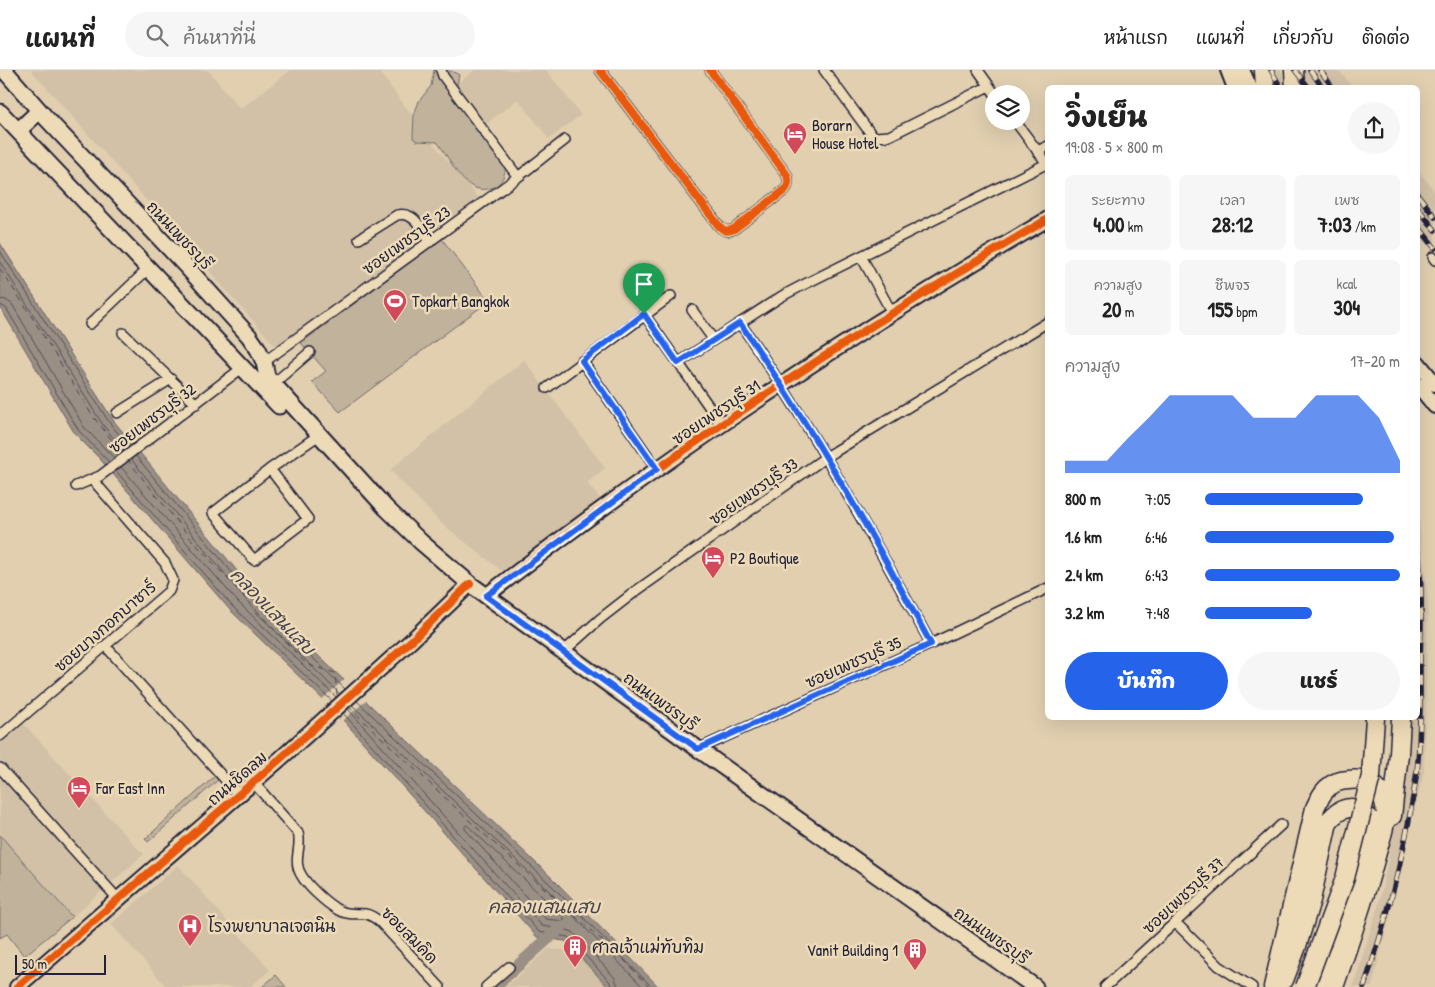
<!DOCTYPE html>
<html lang="th">
<meta charset="utf-8">
<style>
body{margin:0;font-family:"Patrick Hand","Playpen Sans Thai",sans-serif;background:#f6f6f6;color:#222;height:100vh;display:flex;flex-direction:column;font-size:19px;white-space:nowrap}
*{box-sizing:border-box;margin:0}
p{font-size:16px;color:#767676}
.icon{flex:none;width:28px;height:28px;fill:none;stroke:currentColor;stroke-width:2;stroke-linecap:round;stroke-linejoin:round}
.map{position:relative;flex:1;overflow:hidden}
.panel{position:absolute;left:1045px;top:15px;width:375px;height:635px;display:flex;flex-direction:column;background:#fff;border-radius:8px;box-shadow:0 5px 20px #0002}
.panel>*{flex:none}
.tools{position:absolute;left:985px;top:15px;display:grid;gap:10px}
.tools a{display:grid;place-items:center;width:45px;height:45px;border-radius:50%;background:#fff;box-shadow:0 5px 20px #0002;font-size:25px}
.scale{position:absolute;left:15px;bottom:12px;width:91px;box-sizing:border-box;padding-left:5px;border:2px solid #22223b;border-top:0;font-size:14px;line-height:18px;white-space:nowrap;color:#22223b;-webkit-text-stroke:4px #eddab7;paint-order:stroke}
.pin{position:absolute;display:grid;place-items:center;width:42px;height:42px;color:#fff;margin:-51px -21px;border-radius:50% 50% 50% 0;rotate:-45deg;box-shadow:0 0 5px #0007}
.pin .icon{rotate:45deg}
.round{display:grid;place-items:center;flex:none;width:52px;height:52px;border-radius:26px;background:#f6f6f6}
.head{display:flex;align-items:center;justify-content:space-between;height:85px;padding:0 20px}
h1{font-size:28px;font-weight:800;line-height:38px}
.metrics{display:grid;grid-template-columns:repeat(3,1fr);gap:8px;height:85px;padding:5px 20px}
.metrics div{display:grid;align-content:center;border-radius:8px;background:#f6f6f6;text-align:center}
.metrics b{font-size:21px;font-weight:800}
.metrics small{font-size:14px;font-weight:400}
.metrics p{font-size:14px}
.chart{height:140px;padding:10px 20px}
.chart p{display:flex;justify-content:space-between}
.chart svg{width:100%;height:90px;margin-top:5px;fill:#2563eb;opacity:.7}
.cta{display:flex;gap:10px;margin-top:auto;padding:10px 20px}
.cta a{flex:1;height:58px;border-radius:30px;background:#2563eb;color:#fff;font-size:20px;font-weight:800;line-height:58px;text-align:center}
.cta a+a{background:#f6f6f6;color:#222}
ul{padding:0 20px;list-style:none;font-size:16px}
li{display:grid;grid-template-columns:80px 60px 1fr;align-items:center;height:38px}
li i{height:12px;border-radius:6px;background:#2563eb}
header{display:flex;align-items:center;gap:30px;box-sizing:border-box;height:70px;padding:0 25px;background:#fff;border-bottom:1px solid #e0e0e0}
header strong{font-size:24px}
nav{display:flex;gap:28px;margin-inline-start:auto;font-size:18px}
.search{width:350px;height:45px;background:#f6f6f6;display:flex;align-items:center;gap:12px;box-sizing:border-box;padding:0 18px;border-radius:28px;color:#767676;font-size:19px}
.map>svg:first-child{display:block}
.built{fill:#d2c1a7}
.green{fill:#c1b29c;stroke:#726a6c}
.water{fill:#9a8f84;stroke:#6a6367}
.pier{fill:#e1cfb0}
.lines{fill:none;stroke-linecap:round;stroke-linejoin:round}
.shore{stroke:#524e58;stroke-width:1}
.canal{stroke:#9a8f84;stroke-width:12}
.ferry{stroke:#464351;stroke-width:1;stroke-dasharray:6 5;stroke-linecap:butt}
.street-casing{stroke:#22223b;stroke-width:12}
.secondary-casing{stroke:#22223b;stroke-width:18}
.primary-casing{stroke:#22223b;stroke-width:19}
.highway-casing{stroke:#22223b;stroke-width:21}
.street{stroke:#eddab7;stroke-width:9}
.secondary{stroke:#eddab7;stroke-width:14}
.primary{stroke:#eddab7;stroke-width:15}
.highway{stroke:#eddab7;stroke-width:18}
.rail-casing{stroke:#22223b;stroke-width:5.5}
.rail{stroke:#eddab7;stroke-width:4;stroke-dasharray:11;stroke-linecap:butt}
.highway-bridge-casing{stroke:#22223b;stroke-width:21;stroke-linecap:butt}
.highway-bridge{stroke:#eddab7;stroke-width:18}
.cycleway-casing{stroke:#eddab7;stroke-width:11}
.cycleway{stroke:#e8590c;stroke-width:8}
.route-casing{stroke:#fff;stroke-width:10}
.route{stroke:#2563eb;stroke-width:6}
.labels{text-anchor:middle;dominant-baseline:central;stroke-width:5;stroke-linejoin:round;paint-order:stroke}
.poi-label{font-size:16px;fill:#22223b;stroke:#eddab7;text-anchor:start}
.street-label{font-size:16px;fill:#22223b;stroke:#eddab7}
.water-label{font-size:18px;font-style:italic;fill:#464351;stroke:#eddab7}
</style>
<header>
<strong>แผนที่</strong>
<div class="search"><svg class="icon" aria-label="search" viewBox="0 0 24 24"><circle cx="10" cy="10" r="6"/><path d="M15 15l6 6"/></svg>ค้นหาที่นี่</div>
<nav><a>หน้าแรก</a><a>แผนที่</a><a>เกี่ยวกับ</a><a>ติดต่อ</a></nav>
</header>
<div class="map">
<svg width="1435" height="917" viewBox="0 0 1435 917">
<rect width="100%" height="100%" fill="#e1cfb0"/>
<filter id="ink" filterUnits="userSpaceOnUse"><feTurbulence type="fractalNoise" baseFrequency=".02" numOctaves="2"/><feDisplacementMap in="SourceGraphic" scale="10" xChannelSelector="R" yChannelSelector="G"/><feConvolveMatrix kernelMatrix="1 2 1 2 8 2 1 2 1" color-interpolation-filters="sRGB"/></filter>
<g filter="url(#ink)">
<!-- built -->
<path class="built" d="M 31,0 L 208,0 L 240,39 L 291,0 L 378,0 L 432,72 L 481,131 L 277,278 Z
M 475,0 L 546,0 L 581,45 L 549,69 L 518,29 L 485,55 L 455,15 Z
M 1259,0 L 1281,0 L 1287,17 L 1267,17 Z
M 1288,0 L 1339,0 L 1352,17 L 1301,17 Z
M 1418,100 L 1435,122 L 1435,184 L 1418,163 Z
M 524,290 L 605,398 L 587,413 L 601,430 L 502,501 L 441,453 L 390,400 Z
M 1418,441 L 1428,531 L 1424,701 L 1372,917 L 1353,917 L 1379,833 L 1408,695 L 1410,648 L 1418,648 Z
M 23,653 L 139,780 L 144,784 L 72,847 L 0,765 L 0,674 Z
M 178,795 L 270,900 L 250,917 L 167,917 L 111,854 Z
M 548,879 L 575,881 L 608,917 L 506,917 Z"/>
<!-- green -->
<path class="green" d="M 434,0 C 443,0 452,0 459,5 L 457,15 L 466,33 L 506,97 C 504,108 500,117 488,119 C 462,124 451,88 437,72 L 417,71 L 413,68 L 414,45 L 419,31 L 431,16 Z
M 442,169 L 489,231 L 340,342 L 312,312 L 326,301 L 301,273 Z
M 215,706 L 218,710 L 148,772 L 145,769 Z
M 0,765 L 72,847 L 24,886 L 7,864 L 0,868 Z
M 276,905 L 286,917 L 262,917 Z"/>
<!-- water -->
<path class="water" d="M 0,173 L 113,350 L 266,536 L 555,811 L 659,917 L 608,917 L 565,871 L 537,867 L 335,641 L 230,540 L 100,389 L 75,364 L 0,237 Z"/>
<!-- pier -->
<path class="pier" d="M 345,609 L 367,630 L 341,652 L 320,631 Z"/>
<g class="lines">
<!-- shore -->
<path class="shore" d="M 0,181 L 109,352 L 129,377
M 0,192 L 103,355 L 124,381
M 0,229 L 6,230 L 12,234 L 84,357 L 114,388
M 0,235 L 6,238 L 79,361 L 109,392
M 136,386 L 262,539 L 345,619
M 131,389 L 257,543 L 340,624
M 121,397 L 238,532 L 336,627
M 116,401 L 233,537 L 332,631
M 357,631 L 551,815 L 652,917
M 352,635 L 547,819 L 643,917
M 348,639 L 542,856 L 567,860 L 573,862 L 615,908 L 618,917
M 343,643 L 539,862 L 568,867 L 610,912 L 611,917
M 467,755 L 564,847 L 564,851 L 546,849 L 465,759 L 465,757 Z"/>
<!-- canal -->
<path class="canal" d="M 494,917 L 561,857"/>
<!-- ferry -->
<path class="ferry" d="M 0,199 L 27,239 L 92,345 L 123,384
M 127,389 L 192,470 L 306,594 L 335,603 L 337,625 L 340,628
M 348,636 L 474,755 L 624,890 L 649,917"/>
<!-- street casing -->
<g class="street-casing">
<path id="street" d="M 441,0 L 443,6 L 518,107
M 600,0 L 719,156 C 724,161 727,162 734,159 L 785,120 C 789,115 789,111 787,105 L 710,0
M 824,0 L 871,64 L 875,67 L 889,66 L 989,16
M 978,0 L 995,24
M 1015,51 L 1048,95
M 1037,81 L 1048,76
M 359,169 L 397,145 C 415,141 421,159 430,172
M 861,186 L 892,243
M 1433,187 L 1435,190
M 692,240 L 713,269
M 644,244 L 722,355
M 740,253 C 811,356 871,464 931,574
M 90,254 L 148,199
M 123,263 L 196,334
M 582,291 L 657,399
M 264,292 L 518,107 L 565,70
M 678,293 L 782,226 L 805,214 L 1046,94
M 273,314 L 310,282
M 547,318 L 671,226
M 117,343 L 171,309
M 270,399 L 308,449 L 254,490 L 213,443 L 270,399 L 319,365
M 76,416 L 100,406 L 242,298
M 110,581 L 239,725
M 563,582 L 600,549 L 636,521 L 826,387 L 1048,252
M 0,666 L 169,521 L 173,510 L 165,493 L 92,409
M 698,679 L 931,574 L 1048,518
M 0,698 L 118,829
M 253,712 L 298,763 C 302,774 295,786 298,797 C 301,812 333,841 347,843 C 363,846 364,839 380,852 L 440,917
M 1176,853 L 1219,896 L 1252,917
M 486,917 L 509,897
M 1105,917 L 1281,755"/>
</g>
<!-- secondary casing -->
<g class="secondary-casing">
<path id="secondary" d="M 1228,0 L 1235,18
M 1242,0 L 1250,18
M 1418,293 L 1435,314
M 1418,315 L 1435,336
M 486,526 C 664,387 853,263 1048,149
M 17,917 L 280,689 L 412,570 L 470,514"/>
</g>
<!-- primary casing -->
<g class="primary-casing">
<path id="primary" d="M 4,0 L 46,48 L 185,195 L 249,266 L 258,279 L 264,292 L 267,307 L 386,438 L 421,472 L 470,514 L 698,679 L 1035,917
M 0,42 L 279,336
M 18,61 L 39,41"/>
</g>
<!-- highway casing -->
<g class="highway-casing">
<path id="highway" d="M 1264,0 L 1265,18
M 1294,0 L 1295,18
M 1392,746 L 1399,684 L 1401,648
M 1284,910 L 1297,876 L 1311,830 L 1328,752 C 1342,734 1358,733 1372,752 L 1371,764 L 1367,778 L 1349,819 L 1315,917
M 1273,917 L 1315,738 C 1322,722 1329,711 1348,710 C 1373,707 1385,720 1386,745 C 1386,756 1379,774 1376,786 C 1364,830 1349,874 1334,917"/>
</g>
<!-- street -->
<use href="#street" class="street"/>
<!-- secondary -->
<use href="#secondary" class="secondary"/>
<!-- primary -->
<use href="#primary" class="primary"/>
<!-- highway -->
<use href="#highway" class="highway"/>
<!-- rail casing -->
<g class="rail-casing">
<path id="rail" d="M 1271,0 L 1281,18
M 1295,0 L 1309,18
M 1310,0 L 1323,18
M 1320,0 L 1333,18
M 1418,125 L 1435,147
M 1418,138 L 1435,160
M 1418,156 L 1435,178
M 1364,917 C 1388,847 1407,774 1417,701 C 1421,666 1420,630 1420,595 C 1421,557 1423,520 1418,482"/>
</g>
<!-- rail -->
<use href="#rail" class="rail"/>
<!-- highway-bridge casing -->
<g class="highway-bridge-casing">
<path id="highway-bridge" d="M 1305,917 L 1345,808 L 1371,706 L 1375,648"/>
</g>
<!-- highway-bridge -->
<use href="#highway-bridge" class="highway-bridge"/>
<!-- cycleway casing -->
<g class="cycleway-casing">
<path id="cycleway" d="M 600,0 L 719,156 C 724,161 727,162 734,159 L 785,120 C 789,115 789,111 787,105 L 710,0
M 486,526 C 664,387 853,263 1048,149
M 17,917 L 280,689 L 412,570 L 470,514"/>
</g>
<!-- cycleway -->
<use href="#cycleway" class="cycleway"/>
</g>
</g>
<g class="lines" filter="url(#ink)">
<!-- route casing -->
<g class="route-casing">
<path id="route" d="M 644,244 L 678,293 L 740,253 C 811,356 872,464 931,574 L 698,679 L 486,526 L 657,399 L 582,291 Z"/>
</g>
<!-- route -->
<use href="#route" class="route"/>
</g>
<!-- icons -->
<defs>
<g id="hotel-pin" transform="scale(1.25)"><path d="M0 17L-7.5 6A9.5 9.5 0 1 1 7.5 6Z" fill="#d1495b" stroke="#eddab7"/><path d="M-6-4.5h1.5V1H6V5H4.5V3h-9V5H-6ZM-4 0a1.8 1.8 0 1 1 3.6 0ZM.5 0V-2.5h3Q6-2.5 6 0Z" fill="#fff"/></g>
<g id="stadium-pin" transform="scale(1.25)"><path d="M0 17L-7.5 6A9.5 9.5 0 1 1 7.5 6Z" fill="#d1495b" stroke="#eddab7"/><path d="M0-5a6.5 5 0 1 0 0 10a6.5 5 0 1 0 0-10ZM-3.5-1.8h7v3.6h-7Z" fill="#fff"/></g>
<g id="hospital-pin" transform="scale(1.25)"><path d="M0 17L-7.5 6A9.5 9.5 0 1 1 7.5 6Z" fill="#d1495b" stroke="#eddab7"/><path d="M-5-5h3v3.5h4V-5h3V5h-3V1.5h-4V5h-3Z" fill="#fff"/></g>
<g id="building-pin" transform="scale(1.25)"><path d="M0 17L-7.5 6A9.5 9.5 0 1 1 7.5 6Z" fill="#d1495b" stroke="#eddab7"/><path d="M-4-6H4V6H1V3H-1V6H-4ZM-2.5-4.3h1.7v1.8h-1.7ZM.8-4.3h1.7v1.8H.8ZM-2.5-1h1.7V.8h-1.7ZM.8-1h1.7V.8H.8Z" fill="#fff"/></g>
</defs>
<g fill-rule="evenodd">
<use href="#hotel-pin" x="795" y="64"/>
<use href="#stadium-pin" x="395" y="231"/>
<use href="#hotel-pin" x="713" y="488"/>
<use href="#hotel-pin" x="79" y="718"/>
<use href="#hospital-pin" x="190" y="856"/>
<use href="#building-pin" x="575" y="877"/>
<use href="#building-pin" x="915" y="880"/>
</g>
<g class="labels">
<!-- poi labels -->
<g class="poi-label">
<text x="812" y="55">Borarn<tspan x="812" dy="18">House Hotel</tspan></text>
<text x="412" y="231">Topkart Bangkok</text>
<text x="730" y="488">P2 Boutique</text>
<text x="96" y="718">Far East Inn</text>
<text x="208" y="856">โรงพยาบาลเจตนิน</text>
<text x="592" y="877">ศาลเจ้าแม่ทับทิม</text>
<text x="898" y="880" text-anchor="end">Vanit Building 1</text>
</g>
<!-- street labels -->
<g class="street-label">
<text transform="translate(180 165) rotate(47)">ถนนเพชรบุรี</text>
<text transform="translate(406 170) rotate(-36)">ซอยเพชรบุรี 23</text>
<text transform="translate(716 342) rotate(-34)">ซอยเพชรบุรี 31</text>
<text transform="translate(152 348) rotate(-37)">ซอยเพชรบุรี 32</text>
<text transform="translate(753 421) rotate(-35)">ซอยเพชรบุรี 33</text>
<text transform="translate(105 556) rotate(-41)">ซอยบางกอกบาซาร์</text>
<text transform="translate(853 592) rotate(-24)">ซอยเพชรบุรี 35</text>
<text transform="translate(661 631) rotate(36)">ถนนเพชรบุรี</text>
<text transform="translate(237 708) rotate(-41)">ถนนชิดลม</text>
<text transform="translate(1183 825) rotate(-43)">ซอยเพชรบุรี 37</text>
<text transform="translate(410 865) rotate(45)">ซอยสมคิด</text>
<text transform="translate(992 865) rotate(35)">ถนนเพชรบุรี</text>
</g>
<!-- water labels -->
<g class="water-label">
<text transform="translate(273 541) rotate(46)">คลองแสนแสบ</text>
<text x="544" y="836">คลองแสนแสบ</text>
</g>
</g>
</svg>
<div class="tools">
<a><svg class="icon" aria-label="layers" viewBox="0 0 24 24"><path d="M12 4l9 5-9 5-9-5zM3 14l9 5 9-5"/></svg></a>
</div>
<div class="scale">50 m</div>
<div class="pin" style="left:644px;top:244px;background:#1e9e55"><svg class="icon" aria-label="arrive" viewBox="0 0 24 24"><path d="M6 21V4h12l-3 4 3 4H6"/></svg></div>
<section class="panel">
<div class="head"><div><h1>วิ่งเย็น</h1><p>19:08 · 5 × 800 m</p></div><a class="round"><svg class="icon" aria-label="share" viewBox="0 0 24 24"><path d="M12 15V3M7 8l5-5 5 5M5 13v7h14v-7"/></svg></a></div>
<div class="metrics">
<div><p>ระยะทาง</p><b>4.00<small> km</small></b></div>
<div><p>เวลา</p><b>28:12</b></div>
<div><p>เพซ</p><b>7:03<small> /km</small></b></div>
</div>
<div class="metrics">
<div><p>ความสูง</p><b>20<small> m</small></b></div>
<div><p>ชีพจร</p><b>155<small> bpm</small></b></div>
<div><p>kcal</p><b>304</b></div>
</div>
<div class="chart"><p><span>ความสูง</span>17–20 m</p>
<svg viewBox="0 0 160 44" preserveAspectRatio="none"><path d="M0 44V38L10 38L20 38L30 27L40 17L50 6L60 6L70 6L80 6L90 17L100 17L110 17L120 6L130 6L140 6L150 17L160 38V44z"/></svg>
</div>
<ul>
<li><b>800 m</b>7:05<i style="width:81%"></i></li>
<li><b>1.6 km</b>6:46<i style="width:97%"></i></li>
<li><b>2.4 km</b>6:43<i style="width:100%"></i></li>
<li><b>3.2 km</b>7:48<i style="width:55%"></i></li>
</ul>
<div class="cta"><a>บันทึก</a><a>แชร์</a></div>
</section>
</div>
